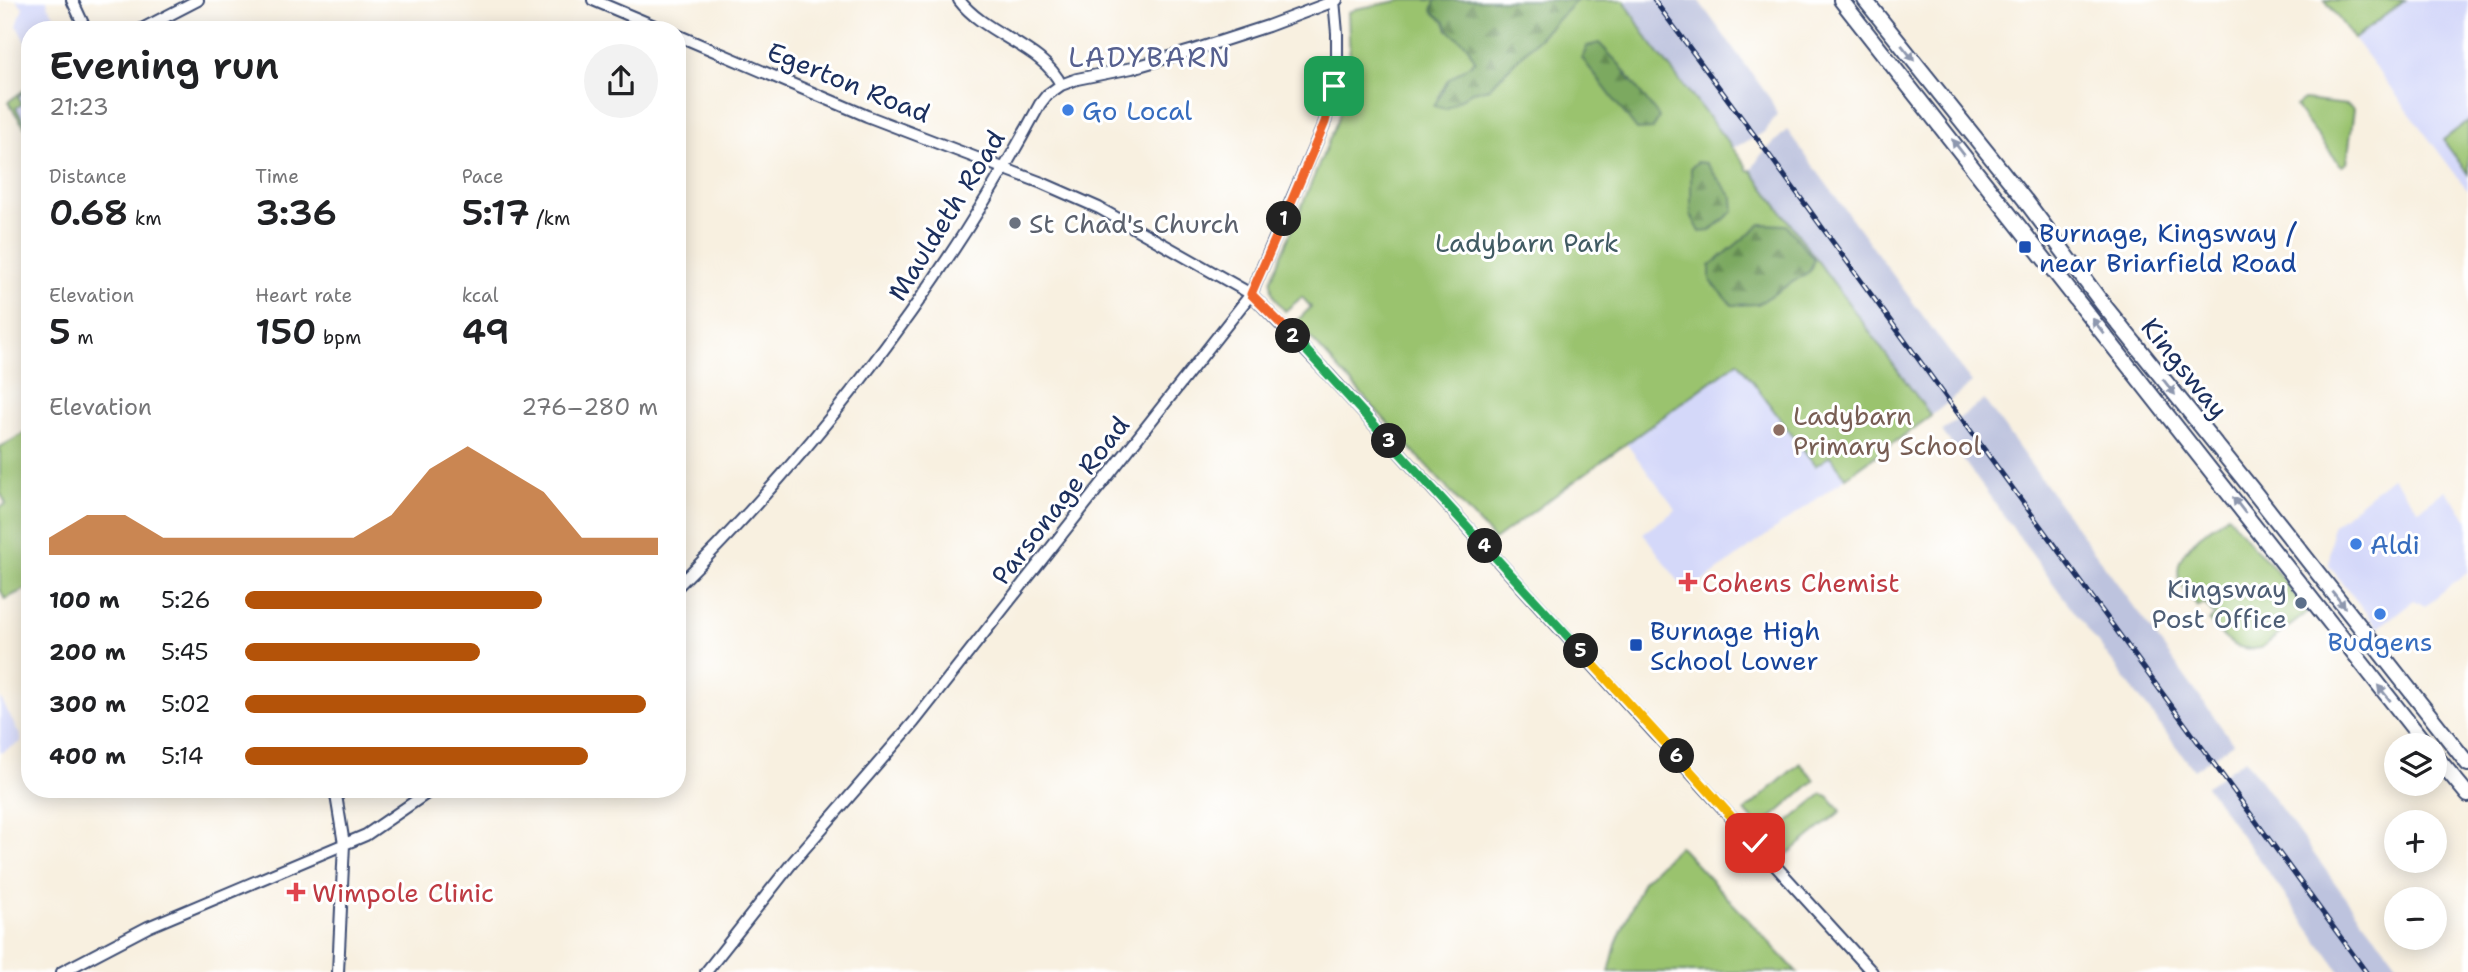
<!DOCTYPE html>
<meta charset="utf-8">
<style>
body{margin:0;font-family:"Shantell Sans",sans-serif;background:#f2f2f2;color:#202124;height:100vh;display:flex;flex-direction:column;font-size:26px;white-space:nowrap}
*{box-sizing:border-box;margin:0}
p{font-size:23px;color:#757577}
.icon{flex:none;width:38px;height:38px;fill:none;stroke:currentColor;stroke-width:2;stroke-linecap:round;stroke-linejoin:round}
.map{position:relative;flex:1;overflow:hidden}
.side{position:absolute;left:21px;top:21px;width:665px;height:777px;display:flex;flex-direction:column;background:#fff;border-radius:28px;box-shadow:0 4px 18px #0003}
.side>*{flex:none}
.tools{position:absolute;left:2384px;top:733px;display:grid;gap:14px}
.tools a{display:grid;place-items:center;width:63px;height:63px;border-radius:50%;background:#fff;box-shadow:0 4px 18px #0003;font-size:35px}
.pin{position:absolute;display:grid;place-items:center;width:60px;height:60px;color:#fff;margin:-30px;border-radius:14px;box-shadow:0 4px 10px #0006}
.km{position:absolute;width:35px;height:35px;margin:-18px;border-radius:50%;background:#222;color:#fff;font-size:19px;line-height:35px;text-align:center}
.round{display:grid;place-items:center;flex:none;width:74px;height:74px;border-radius:37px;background:#f2f2f2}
.head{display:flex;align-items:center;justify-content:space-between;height:119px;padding:0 28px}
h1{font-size:38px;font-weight:600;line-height:52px}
.stats{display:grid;grid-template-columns:repeat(3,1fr);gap:10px;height:119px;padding:7px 28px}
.stats div{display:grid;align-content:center}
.stats b{font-size:35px;font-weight:600}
.stats small{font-size:19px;font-weight:400}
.stats p{font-size:19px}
.chart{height:196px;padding:14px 28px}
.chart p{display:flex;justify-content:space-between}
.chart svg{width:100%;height:126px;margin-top:7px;fill:#b45309;opacity:.7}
ul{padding:0 28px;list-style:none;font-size:23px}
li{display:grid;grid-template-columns:112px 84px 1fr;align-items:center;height:52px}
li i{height:18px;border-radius:9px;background:#b45309}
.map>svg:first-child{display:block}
.built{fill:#d4d8f9}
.industrial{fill:#bdc3de}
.green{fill:#9ac36e;stroke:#5a7966;stroke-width:2}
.forest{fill:url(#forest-firs);stroke:#4b6c60;stroke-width:2}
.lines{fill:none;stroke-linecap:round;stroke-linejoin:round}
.secondary-casing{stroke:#3c4c72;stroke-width:14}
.highway-casing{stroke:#3c4c72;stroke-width:18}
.secondary{stroke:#fff;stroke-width:10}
.highway{stroke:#fff;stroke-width:14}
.rail-casing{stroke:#1b2f5e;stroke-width:5}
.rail{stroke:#fff;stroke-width:2.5;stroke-dasharray:8;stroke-linecap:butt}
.oneway{fill:#8d97ae}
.split-1-casing{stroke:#fff;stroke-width:14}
.split-2-casing{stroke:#fff;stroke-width:14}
.split-3-casing{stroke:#fff;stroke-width:14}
.split-4-casing{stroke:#fff;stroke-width:14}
.split-5-casing{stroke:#fff;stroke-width:14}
.split-6-casing{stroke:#fff;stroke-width:14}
.split-7-casing{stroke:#fff;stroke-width:14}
.split-1{stroke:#f0652b;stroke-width:9}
.split-2{stroke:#f0652b;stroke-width:9}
.split-3{stroke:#22a559;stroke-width:9}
.split-4{stroke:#22a559;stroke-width:9}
.split-5{stroke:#22a559;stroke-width:9}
.split-6{stroke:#f5b400;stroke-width:9}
.split-7{stroke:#f5b400;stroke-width:9}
.shop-dot{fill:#3f7fe0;stroke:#fff;stroke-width:2.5}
.worship-dot{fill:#6b7280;stroke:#fff;stroke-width:2.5}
.transit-dot{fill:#1a4fb4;stroke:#fff;stroke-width:2.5}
.education-dot{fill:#8d6e63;stroke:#fff;stroke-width:2.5}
.health-dot{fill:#e0444e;stroke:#fff;stroke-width:2.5}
.service-dot{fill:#5c6f8a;stroke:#fff;stroke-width:2.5}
.labels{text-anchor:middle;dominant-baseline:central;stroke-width:6;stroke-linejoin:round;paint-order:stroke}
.street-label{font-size:26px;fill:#1b2f5e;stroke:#fff}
.shop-label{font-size:26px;fill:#366cbe;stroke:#fff;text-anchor:start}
.worship-label{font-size:26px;fill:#5b616d;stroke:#fff;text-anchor:start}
.transit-label{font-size:26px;fill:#164399;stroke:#fff;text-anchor:start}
.park-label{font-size:26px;fill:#415b63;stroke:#fff}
.education-label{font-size:26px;fill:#785e54;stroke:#fff;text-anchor:start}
.health-label{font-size:26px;fill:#be3a42;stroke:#fff;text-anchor:start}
.service-label{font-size:26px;fill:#4e5e75;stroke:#fff;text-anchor:end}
.neighbourhood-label{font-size:28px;letter-spacing:2px;fill:#56608f;stroke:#fff}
</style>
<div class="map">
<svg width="2468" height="972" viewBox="0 0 2468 972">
<defs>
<pattern id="forest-firs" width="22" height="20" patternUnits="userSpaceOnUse" patternTransform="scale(1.75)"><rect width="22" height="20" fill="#7ba961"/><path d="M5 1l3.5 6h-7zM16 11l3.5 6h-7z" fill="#648a53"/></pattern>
</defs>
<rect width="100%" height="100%" fill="#fff"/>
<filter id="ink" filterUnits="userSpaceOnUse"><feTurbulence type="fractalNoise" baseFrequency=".0143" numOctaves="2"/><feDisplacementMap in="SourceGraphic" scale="14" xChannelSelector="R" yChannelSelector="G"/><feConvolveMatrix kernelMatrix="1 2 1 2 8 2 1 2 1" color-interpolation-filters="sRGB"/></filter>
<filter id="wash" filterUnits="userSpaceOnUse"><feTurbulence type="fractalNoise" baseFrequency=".00686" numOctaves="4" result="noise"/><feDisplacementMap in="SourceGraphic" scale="28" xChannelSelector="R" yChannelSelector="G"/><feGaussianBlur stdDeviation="1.57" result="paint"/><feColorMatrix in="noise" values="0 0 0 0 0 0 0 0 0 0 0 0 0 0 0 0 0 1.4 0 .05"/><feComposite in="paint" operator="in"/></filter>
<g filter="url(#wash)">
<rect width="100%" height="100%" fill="#f8f0e0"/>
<!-- built -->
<path class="built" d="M 16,0 L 47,0 L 48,6 L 65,30 L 30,30 L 30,52 L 17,26 L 23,7 Z
M 2405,0 L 2468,0 L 2468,191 L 2354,39 Z
M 30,86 L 30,129 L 27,131 L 8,102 Z
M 1838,289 L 1931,416 L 1687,593 L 1643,533 L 1676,510 L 1626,443 Z
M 2392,477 L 2419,510 L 2445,490 L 2468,520 L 2468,571 L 2425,606 L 2414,600 L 2378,628 L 2329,566 L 2332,526 Z
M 0,697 L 21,737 L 21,742 L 0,753 Z"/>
<!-- industrial -->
<path class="industrial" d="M 1624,0 L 1698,0 L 1771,100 L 1777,115 L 1764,132 L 1753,139 L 1732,148 L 1648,40 Z
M 1787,130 L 1972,383 L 1931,416 L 1751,170 L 1761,155 Z
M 1984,400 L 2233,743 L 2194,770 L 2061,594 L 1942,431 Z
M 2245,759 L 2346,898 L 2404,972 L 2340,972 L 2206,786 Z"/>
<!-- green -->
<path class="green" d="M 1403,0 L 1624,0 L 1648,40 L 1745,164 L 1748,171 L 1751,170 L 1931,416 L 1846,477 L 1830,456 L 1815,466 L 1738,362 L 1494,540 L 1296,322 L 1311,307 L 1302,297 L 1285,311 C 1275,300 1271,295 1271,280 L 1338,119 L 1346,89 L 1350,64 L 1348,13 L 1355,9 Z
M 2325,0 L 2405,0 L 2354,39 Z
M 28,87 L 29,89 L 18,97 L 22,104 L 16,108 L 28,128 L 30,127 L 27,131 L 8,102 Z
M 2304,100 L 2347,105 L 2354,109 L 2347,163 L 2342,166 L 2339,163 L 2299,112 L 2296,106 Z
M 2468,121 L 2468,174 L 2443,140 Z
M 25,433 L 30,444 L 30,587 L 5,599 L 0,589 L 0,507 L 6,504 L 0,492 L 0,447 Z
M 2228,515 L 2255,549 L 2269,562 L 2308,612 L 2261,648 C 2235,652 2224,640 2209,621 L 2215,616 L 2204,603 L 2198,607 C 2192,600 2185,593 2181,584 C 2167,553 2208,530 2228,515 Z
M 1800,763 L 1815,780 L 1760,828 L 1745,811 Z
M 1822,794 L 1828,796 L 1841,811 L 1784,857 L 1773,846 L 1771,840 L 1776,832 Z
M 1679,846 L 1797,972 L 1609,972 L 1616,944 L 1643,881 Z"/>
<!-- forest -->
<path class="forest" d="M 1435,0 L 1577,0 L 1489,88 L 1472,92 L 1446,109 L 1434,106 L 1448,80 L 1475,61 L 1467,45 L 1448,30 L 1445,22 L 1432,11 Z
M 1599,43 L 1619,64 L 1659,117 L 1653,129 L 1637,130 L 1582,58 L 1587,46 Z
M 1697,162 L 1706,163 L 1733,198 L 1734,211 L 1710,231 L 1700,232 L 1691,215 L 1691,168 Z
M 1761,224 L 1786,225 L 1814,259 L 1810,271 L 1758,304 L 1732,305 L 1710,280 L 1710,266 Z"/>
</g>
<g filter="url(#ink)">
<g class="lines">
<!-- secondary casing -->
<g class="secondary-casing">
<path id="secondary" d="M 72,0 L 86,30
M 593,0 L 664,30
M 959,0 C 985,35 1044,47 1061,85
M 140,30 L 198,0
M 677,35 L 867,116 L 1042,183 L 1099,208 L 1251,294 L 1329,375 L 1872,972
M 677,587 C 821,444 944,283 1040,104 L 1047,95 L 1061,85 L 1077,79 L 1132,68 L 1194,50 L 1268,26 L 1337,0
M 335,789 L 344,844 L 338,972
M 62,972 L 148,927 L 366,835 L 433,789
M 706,972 L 792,863 L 914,722 L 1251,294 L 1325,122 L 1337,67 L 1337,33 L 1334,0"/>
</g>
<!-- highway casing -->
<g class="highway-casing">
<path id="highway" d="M 1841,0 L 2427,746
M 1865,0 L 2025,200 L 2102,303 L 2251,488 L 2468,764
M 2434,754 L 2468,795"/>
</g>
<!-- secondary -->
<use href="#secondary" class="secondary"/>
<!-- highway -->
<use href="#highway" class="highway"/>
<!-- rail casing -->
<g class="rail-casing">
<path id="rail" d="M 1654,0 L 1767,152 L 2366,972"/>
</g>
<!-- rail -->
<use href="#rail" class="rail"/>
</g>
<!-- one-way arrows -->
<defs><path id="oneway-solid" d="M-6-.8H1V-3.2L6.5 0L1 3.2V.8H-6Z" transform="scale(1.75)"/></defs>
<g class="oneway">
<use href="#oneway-solid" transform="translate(1908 53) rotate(51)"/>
<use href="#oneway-solid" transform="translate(1958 147) rotate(-128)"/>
<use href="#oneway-solid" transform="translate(2098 326) rotate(-128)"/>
<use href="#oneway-solid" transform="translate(2169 387) rotate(52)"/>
<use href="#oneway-solid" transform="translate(2239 505) rotate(-128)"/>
<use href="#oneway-solid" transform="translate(2339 600) rotate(52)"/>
<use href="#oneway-solid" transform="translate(2384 693) rotate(-129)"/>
</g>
</g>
<g class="lines" filter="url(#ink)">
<!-- split-1 casing -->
<g class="split-1-casing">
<path id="split-1" d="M 1284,219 L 1325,122 L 1334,86"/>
</g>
<!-- split-2 casing -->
<g class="split-2-casing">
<path id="split-2" d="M 1284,219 L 1251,294 L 1293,336"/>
</g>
<!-- split-3 casing -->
<g class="split-3-casing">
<path id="split-3" d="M 1293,336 L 1389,441"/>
</g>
<!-- split-4 casing -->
<g class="split-4-casing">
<path id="split-4" d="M 1389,441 L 1485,546"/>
</g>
<!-- split-5 casing -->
<g class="split-5-casing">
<path id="split-5" d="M 1485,546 L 1581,651"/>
</g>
<!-- split-6 casing -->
<g class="split-6-casing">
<path id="split-6" d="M 1581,651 L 1677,756"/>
</g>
<!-- split-7 casing -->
<g class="split-7-casing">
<path id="split-7" d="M 1677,756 L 1755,843"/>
</g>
<!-- split-1 -->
<use href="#split-1" class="split-1"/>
<!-- split-2 -->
<use href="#split-2" class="split-2"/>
<!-- split-3 -->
<use href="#split-3" class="split-3"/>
<!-- split-4 -->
<use href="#split-4" class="split-4"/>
<!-- split-5 -->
<use href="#split-5" class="split-5"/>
<!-- split-6 -->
<use href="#split-6" class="split-6"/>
<!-- split-7 -->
<use href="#split-7" class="split-7"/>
</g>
<!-- markers -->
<g class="shop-dot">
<circle cx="1068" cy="110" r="7"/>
<circle cx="2356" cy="544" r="7"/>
<circle cx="2380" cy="614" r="7"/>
</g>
<circle class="worship-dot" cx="1015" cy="223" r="7"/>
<g class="transit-dot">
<rect x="2018" y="240" width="14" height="14" rx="3.5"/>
<rect x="1629" y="638" width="14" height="14" rx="3.5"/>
</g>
<circle class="education-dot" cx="1779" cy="430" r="7"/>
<g class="health-dot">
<path d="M1684.5 571.5h7v7h7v7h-7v7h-7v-7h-7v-7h7z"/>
<path d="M292.5 881.5h7v7h7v7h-7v7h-7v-7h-7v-7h7z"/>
</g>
<circle class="service-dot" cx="2301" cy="603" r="7"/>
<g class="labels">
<!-- street labels -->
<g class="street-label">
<text transform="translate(849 82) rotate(22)">Egerton Road</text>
<text transform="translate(946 215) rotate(-58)">Mauldeth Road</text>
<text transform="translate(2185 368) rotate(51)">Kingsway</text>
<text transform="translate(1060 500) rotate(-52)">Parsonage Road</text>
</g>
<!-- shop labels -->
<g class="shop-label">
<text x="1082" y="110">Go Local</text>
<text x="2370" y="544">Aldi</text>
<text x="2380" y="641" text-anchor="middle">Budgens</text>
</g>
<!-- worship labels -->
<g class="worship-label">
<text x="1029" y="223">St Chad's Church</text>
</g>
<!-- transit labels -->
<g class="transit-label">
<text x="2039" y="232">Burnage, Kingsway /<tspan x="2039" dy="30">near Briarfield Road</tspan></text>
<text x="1650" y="630">Burnage High<tspan x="1650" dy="30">School Lower</tspan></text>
</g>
<!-- park labels -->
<g class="park-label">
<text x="1527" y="242">Ladybarn Park</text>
</g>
<!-- education labels -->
<g class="education-label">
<text x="1793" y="415">Ladybarn<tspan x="1793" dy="30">Primary School</tspan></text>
</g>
<!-- health labels -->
<g class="health-label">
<text x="1702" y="582">Cohens Chemist</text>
<text x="312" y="892">Wimpole Clinic</text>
</g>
<!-- service labels -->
<g class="service-label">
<text x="2287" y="588">Kingsway<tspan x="2287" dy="30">Post Office</tspan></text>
</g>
<!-- neighbourhood labels -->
<g class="neighbourhood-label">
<text x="1150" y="57">LADYBARN</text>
</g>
</g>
</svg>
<div class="tools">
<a><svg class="icon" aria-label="layers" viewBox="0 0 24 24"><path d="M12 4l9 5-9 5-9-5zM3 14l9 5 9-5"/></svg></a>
<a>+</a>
<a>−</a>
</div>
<div class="pin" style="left:1334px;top:86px;background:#1e9e55"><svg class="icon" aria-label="arrive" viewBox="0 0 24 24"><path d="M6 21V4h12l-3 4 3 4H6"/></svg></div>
<div class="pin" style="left:1755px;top:843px;background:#d93025"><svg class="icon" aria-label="check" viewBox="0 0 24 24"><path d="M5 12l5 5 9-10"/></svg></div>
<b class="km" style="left:1284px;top:219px">1</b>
<b class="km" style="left:1293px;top:336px">2</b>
<b class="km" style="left:1389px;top:441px">3</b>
<b class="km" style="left:1485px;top:546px">4</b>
<b class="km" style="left:1581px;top:651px">5</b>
<b class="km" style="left:1677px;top:756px">6</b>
<section class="side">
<div class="head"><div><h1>Evening run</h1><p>21:23</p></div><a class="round"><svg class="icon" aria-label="share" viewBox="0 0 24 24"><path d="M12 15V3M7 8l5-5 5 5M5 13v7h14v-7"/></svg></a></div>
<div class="stats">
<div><p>Distance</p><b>0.68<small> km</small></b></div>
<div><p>Time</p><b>3:36</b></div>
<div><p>Pace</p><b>5:17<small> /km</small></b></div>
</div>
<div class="stats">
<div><p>Elevation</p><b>5<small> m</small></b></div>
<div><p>Heart rate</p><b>150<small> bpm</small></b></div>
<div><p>kcal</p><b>49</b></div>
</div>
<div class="chart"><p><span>Elevation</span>276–280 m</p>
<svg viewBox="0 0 160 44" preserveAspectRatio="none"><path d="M0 44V38L10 30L20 30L30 38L40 38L50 38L60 38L70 38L80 38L90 30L100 14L110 6L120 14L130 22L140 38L150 38L160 38V44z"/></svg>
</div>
<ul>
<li><b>100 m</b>5:26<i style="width:72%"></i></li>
<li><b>200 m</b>5:45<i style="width:57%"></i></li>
<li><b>300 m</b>5:02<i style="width:97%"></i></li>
<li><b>400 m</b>5:14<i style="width:83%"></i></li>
</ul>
</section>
</div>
